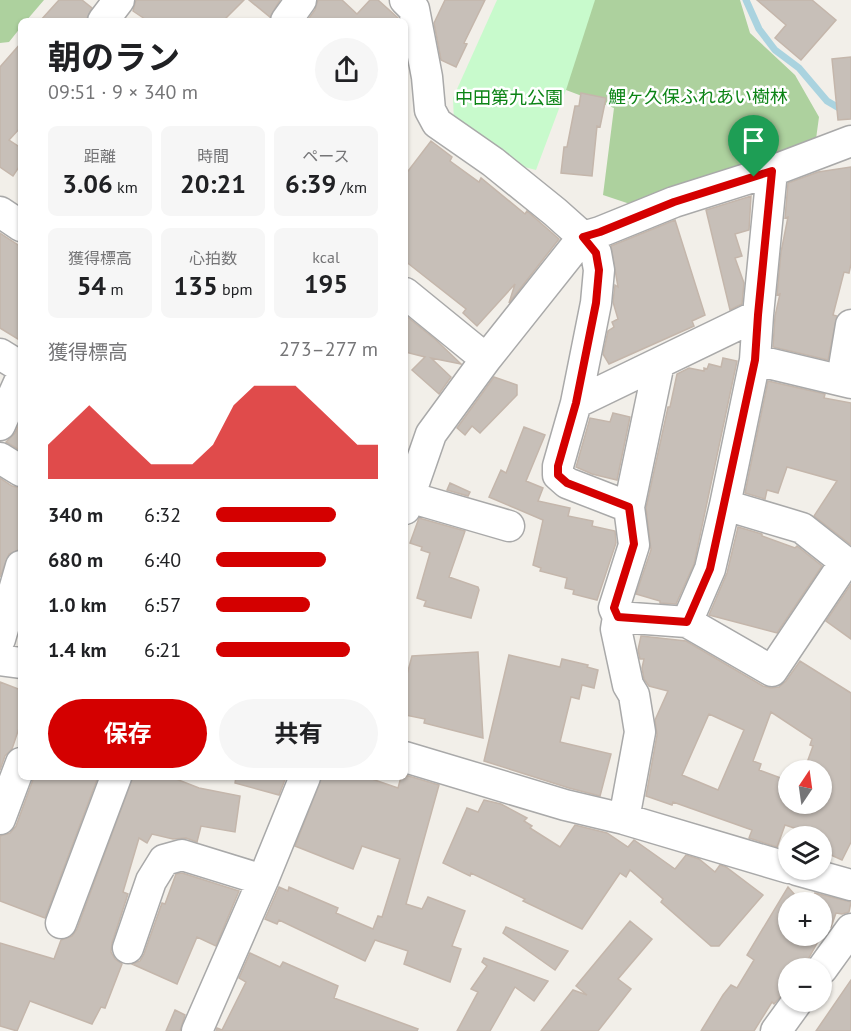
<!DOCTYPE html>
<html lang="ja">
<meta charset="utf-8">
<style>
body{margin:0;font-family:"PT Sans","Noto Sans JP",sans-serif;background:#f6f6f6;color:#202124;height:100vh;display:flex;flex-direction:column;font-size:22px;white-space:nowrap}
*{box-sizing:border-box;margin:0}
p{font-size:20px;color:#757577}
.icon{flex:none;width:33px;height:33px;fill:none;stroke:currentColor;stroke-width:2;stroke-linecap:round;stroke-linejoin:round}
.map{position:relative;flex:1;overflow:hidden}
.drawer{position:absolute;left:18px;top:18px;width:390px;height:762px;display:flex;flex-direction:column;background:#fff;border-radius:9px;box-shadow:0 2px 4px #0004}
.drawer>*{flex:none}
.needle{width:39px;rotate:13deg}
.buttons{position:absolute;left:778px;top:760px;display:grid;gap:12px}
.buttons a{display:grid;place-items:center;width:54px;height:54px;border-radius:50%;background:#fff;box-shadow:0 2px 4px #0004;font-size:30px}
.pin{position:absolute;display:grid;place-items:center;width:51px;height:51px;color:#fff;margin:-62px -26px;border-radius:50% 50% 50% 0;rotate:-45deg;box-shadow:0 0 6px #0007}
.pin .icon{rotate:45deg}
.round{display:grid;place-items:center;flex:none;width:63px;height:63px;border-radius:32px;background:#f6f6f6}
.summary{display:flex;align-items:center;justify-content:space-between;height:102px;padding:0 30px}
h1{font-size:33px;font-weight:700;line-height:45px}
.figures{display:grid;grid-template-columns:repeat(3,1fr);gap:9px;height:102px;padding:6px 30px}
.figures div{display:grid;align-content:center;border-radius:9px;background:#f6f6f6;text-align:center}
.figures b{font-size:26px;font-weight:700}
.figures small{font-size:16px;font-weight:400}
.figures p{font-size:16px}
.chart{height:168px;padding:12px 30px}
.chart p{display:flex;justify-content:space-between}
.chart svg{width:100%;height:108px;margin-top:6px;fill:#d40000;opacity:.7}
.button{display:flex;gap:12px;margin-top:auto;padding:12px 30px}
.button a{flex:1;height:69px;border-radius:36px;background:#d40000;color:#fff;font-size:24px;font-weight:700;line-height:69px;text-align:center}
.button a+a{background:#f6f6f6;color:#202124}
ul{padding:0 30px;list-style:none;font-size:20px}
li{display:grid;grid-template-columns:96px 72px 1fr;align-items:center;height:45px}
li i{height:15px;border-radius:8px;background:#d40000}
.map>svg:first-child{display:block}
.forest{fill:#add19e}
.park{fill:#c8facc}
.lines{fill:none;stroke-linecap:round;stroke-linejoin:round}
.stream{stroke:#aad3df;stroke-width:7}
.building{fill:#c7bfb8;stroke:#c4b6ab;stroke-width:1.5;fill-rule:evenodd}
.minor-casing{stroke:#a9a9a9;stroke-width:33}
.minor{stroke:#fff;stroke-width:30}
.route-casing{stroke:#fff;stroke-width:12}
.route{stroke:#d40000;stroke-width:8}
.labels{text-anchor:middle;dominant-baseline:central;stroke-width:5;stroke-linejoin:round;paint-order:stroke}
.park-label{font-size:18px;fill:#0c8416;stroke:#fff}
</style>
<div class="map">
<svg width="851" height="1031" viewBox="0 0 851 1031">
<rect width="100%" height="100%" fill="#f2efe9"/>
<!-- forest -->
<path class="forest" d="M 0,0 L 44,0 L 26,21 L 21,21 L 21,27 L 9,42 L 0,43 Z
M 555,0 L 740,0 L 750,33 L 795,75 L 819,117 L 816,139 L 679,192 L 633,205 L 603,195 L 614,108 L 566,90 Z"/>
<!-- park -->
<path class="park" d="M 497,0 L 595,0 L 566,90 L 536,170 L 513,164 L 454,123 L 453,98 Z"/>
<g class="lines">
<!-- stream -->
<path class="stream" d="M 746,0 L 759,29 L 775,50 L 799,68 L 827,101 L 851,115"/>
</g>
<!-- building -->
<path class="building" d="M 59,0 L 82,0 L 92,8 L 86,21 L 40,21 Z
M 136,0 L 244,0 L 223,21 L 148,21 L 133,11 Z
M 249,0 L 280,0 L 270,17 Z
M 318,0 L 342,0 L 357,14 L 370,0 L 378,0 L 398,18 L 399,21 L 307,21 L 315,10 Z
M 445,0 L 485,0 L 464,43 L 467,44 L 456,67 L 441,60 L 434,23 Z
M 757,0 L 812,0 L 836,20 L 801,60 L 775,38 L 786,25 Z
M 21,43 L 21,127 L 9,140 L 21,148 L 21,164 L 13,176 L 0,167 L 0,67 Z
M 851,57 L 851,119 L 838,120 L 832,59 Z
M 581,93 L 606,98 L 600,127 L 597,126 L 592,176 L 561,173 L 564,147 L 567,147 L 575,106 L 579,106 Z
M 431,141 L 452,157 L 450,161 L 479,182 L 481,178 L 525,214 L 527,211 L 559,239 L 509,303 L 515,284 L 477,326 L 463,313 L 466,309 L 405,261 L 405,175 Z
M 851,167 L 851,264 L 849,273 L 844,272 L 833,315 L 837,316 L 828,360 L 773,347 L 775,316 L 780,294 L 777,295 L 781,252 L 788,217 L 785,218 L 788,183 L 818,172 Z
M 751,196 L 749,230 L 735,234 L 742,256 L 735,258 L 744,283 L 742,304 L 730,310 L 706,210 Z
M 675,220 L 705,315 L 692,321 L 694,326 L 609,364 L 603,354 L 608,331 L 614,327 L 612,322 L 618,319 L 613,302 L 615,285 L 618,287 L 611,246 Z
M 0,233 L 21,247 L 21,341 L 0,328 Z
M 405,315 L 436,340 L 461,364 L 431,358 L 451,377 L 439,394 L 412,370 L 425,357 L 405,352 Z
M 723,358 L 737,361 L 694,564 L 676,604 L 660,603 L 660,601 L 636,594 L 651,550 L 646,508 L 668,407 L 670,407 L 677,374 L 689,368 L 704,371 L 704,368 L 707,369 L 709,364 L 721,367 Z
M 494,377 L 517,385 L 517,395 L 480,433 L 472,426 L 465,435 L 457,428 Z
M 768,381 L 825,394 L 824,398 L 851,403 L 851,545 L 814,516 L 837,481 L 787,467 L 778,493 L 767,490 L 765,499 L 745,493 Z
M 613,413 L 630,417 L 617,480 L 592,474 L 576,467 L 590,418 L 610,422 Z
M 21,420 L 21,451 L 6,442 L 15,433 Z
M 524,427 L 545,435 L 526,481 L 543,488 L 538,501 L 570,508 L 568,516 L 593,521 L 592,526 L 615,531 L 616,543 L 597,600 L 573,594 L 574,590 L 565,588 L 567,578 L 540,571 L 541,568 L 533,565 L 543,520 L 489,497 L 501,470 L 506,473 Z
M 0,478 L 12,486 L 21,488 L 21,549 L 9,554 L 0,577 Z
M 450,483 L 470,492 L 468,496 L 447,490 Z
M 419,518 L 465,531 L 449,577 L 478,587 L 479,590 L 471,618 L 424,606 L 426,601 L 417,598 L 430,553 L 421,550 L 422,547 L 410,543 Z
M 738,527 L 762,534 L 762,536 L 795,548 L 797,546 L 822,566 L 777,633 L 709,615 L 727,573 Z
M 851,584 L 851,639 L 826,621 Z
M 641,636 L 686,641 L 763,686 L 771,688 L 779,687 L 786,681 L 800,661 L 851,693 L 851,842 L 842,860 L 822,851 L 822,837 L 785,825 L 777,847 L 749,838 L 752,830 L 673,802 L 672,805 L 646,796 L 657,735 L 655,720 L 668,691 L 649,686 L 644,679 L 642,668 L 644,659 L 640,659 L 638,650 ZM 771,712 L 812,739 L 810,745 L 813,746 L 804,771 L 822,771 L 822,804 L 789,804 L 789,781 L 759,770 L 761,764 L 753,761 ZM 709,714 L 744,730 L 718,790 L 682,775 Z
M 478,652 L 483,738 L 424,723 L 425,719 L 405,715 L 405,682 L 412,656 Z
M 509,655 L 560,667 L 562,659 L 588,665 L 587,667 L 598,670 L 594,688 L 582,685 L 579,699 L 571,697 L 560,742 L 611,754 L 600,796 L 569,788 L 484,761 Z
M 0,682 L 21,690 L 21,722 L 12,749 L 5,756 L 0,770 Z
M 405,775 L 439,785 L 406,904 L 422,909 L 428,897 L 465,911 L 452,946 L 461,949 L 450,982 L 404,964 L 408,951 L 375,940 L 365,961 L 279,920 L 277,924 L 265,919 L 279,887 L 288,891 L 289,887 L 338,908 L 336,913 L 373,929 L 378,916 L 382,917 L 400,859 L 362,846 L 353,869 L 295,846 L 322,777 L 366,777 L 398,788 L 401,777 L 405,777 Z
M 34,777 L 98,777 L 45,918 L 0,901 L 0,836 L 10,833 L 16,826 Z
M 133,777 L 171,777 L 199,788 L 240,796 L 235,832 L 201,826 L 197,842 L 186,838 L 173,839 L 152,834 L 147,843 L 139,838 L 123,892 L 128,894 L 112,943 L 111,952 L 115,959 L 122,964 L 105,1008 L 101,1007 L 92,1024 L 30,1001 L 17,1031 L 0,1026 L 0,943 L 54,959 L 61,940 L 72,936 L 77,929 Z
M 236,777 L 286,777 L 279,795 L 235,783 Z
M 484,800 L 501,804 L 527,818 L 524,821 L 532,826 L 530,828 L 560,847 L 575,825 L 607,833 L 628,847 L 634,840 L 675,869 L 686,855 L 699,859 L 715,872 L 720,865 L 726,867 L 763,895 L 719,946 L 711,946 L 661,902 L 663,899 L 630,870 L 626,877 L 620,873 L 582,929 L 523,901 L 525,899 L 471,873 L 470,876 L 443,863 L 467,808 L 478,812 Z
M 182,873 L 239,891 L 216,946 L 197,937 L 177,984 L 132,964 L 140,961 L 144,954 L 162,903 L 165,904 L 176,874 Z
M 788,887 L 802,903 L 789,903 L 789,936 L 821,936 L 805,965 L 805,969 L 789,969 L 789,987 L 774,1004 L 772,1002 L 754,1031 L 701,1031 L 723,995 L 731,985 L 737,988 L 754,960 L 747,955 Z
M 815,893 L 851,902 L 849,912 L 842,914 L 836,913 L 831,927 L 826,928 L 822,935 L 822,903 L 812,903 Z
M 630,921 L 652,939 L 618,979 L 631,989 L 598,1031 L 541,1031 L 573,990 L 587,995 L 576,986 Z
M 506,927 L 568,951 L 555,970 L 503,933 Z
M 250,953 L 280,967 L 283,962 L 338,986 L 334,998 L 418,1029 L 417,1031 L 216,1031 L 217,1028 L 222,1030 L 246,982 L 239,978 Z
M 484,958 L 548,981 L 534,1001 L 515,987 L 490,1031 L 457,1031 L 478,992 L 471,989 L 487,966 L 482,962 Z
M 851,980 L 851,1031 L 816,1031 Z
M 175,1010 L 185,1015 L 180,1031 L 166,1031 Z"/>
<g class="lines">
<!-- minor casing -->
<g class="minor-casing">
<path id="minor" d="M 405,0 L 414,9 L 427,77 L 430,110 L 437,123 L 493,162 L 555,212 L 583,237 L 596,253 L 599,270 L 596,303 L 576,403 L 758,315 L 772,171
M 103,21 L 119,0
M 286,21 L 301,0
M 0,212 L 21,226
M 405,293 L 486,359
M 0,354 L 21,367
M 755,360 L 851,383
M 842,379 L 851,325
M 576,403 L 558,466 L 558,475 L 567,483 L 629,507 L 634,545 L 614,608 L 618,617 L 687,622 L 772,671 L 845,562 L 802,528 L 725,505 L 755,360 L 758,315
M 0,425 L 21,378
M 0,458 L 21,471
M 409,497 L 509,526
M 629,507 L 659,363
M 405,509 L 431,434 L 486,359 L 583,237 L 600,232 L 674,202 L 772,171 L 851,141
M 618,617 L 616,629 L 628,685 L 634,695 L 640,732 L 624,819
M 687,622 L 710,569 L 725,505
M 0,639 L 21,566
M 0,660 L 21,663
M 405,757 L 565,805 L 624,819 L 789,868
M 0,819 L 21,763
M 797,870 L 851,885
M 61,923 L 116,777
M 128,948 L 151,881 L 164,860 L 182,855 L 263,880
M 822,969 L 851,929
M 197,1031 L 263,880 L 305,777
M 776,1031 L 797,1002"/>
</g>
<!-- minor -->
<use href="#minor" class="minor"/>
</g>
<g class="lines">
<!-- route casing -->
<g class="route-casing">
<path id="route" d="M 772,171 L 758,315 L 755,360 L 710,569 L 687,622 L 618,617 L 614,608 L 634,544 L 629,507 L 567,483 L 558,475 L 558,466 L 576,403 L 596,303 L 599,270 L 596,253 L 583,237 L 600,232 L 674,202 Z"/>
</g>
<!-- route -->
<use href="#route" class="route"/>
</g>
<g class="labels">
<!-- park labels -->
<g class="park-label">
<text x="698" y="96">鯉ヶ久保ふれあい樹林</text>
<text x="509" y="97">中田第九公園</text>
</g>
</g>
</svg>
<div class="buttons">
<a><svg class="needle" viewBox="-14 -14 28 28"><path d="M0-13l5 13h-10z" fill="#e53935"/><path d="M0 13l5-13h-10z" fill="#757577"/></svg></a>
<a><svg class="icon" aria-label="layers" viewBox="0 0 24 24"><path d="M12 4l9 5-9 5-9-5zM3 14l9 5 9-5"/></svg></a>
<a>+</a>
<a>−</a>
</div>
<div class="pin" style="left:754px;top:177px;background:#1e9e55"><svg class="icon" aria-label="arrive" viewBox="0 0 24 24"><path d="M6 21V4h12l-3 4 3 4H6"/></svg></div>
<section class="drawer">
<div class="summary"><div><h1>朝のラン</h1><p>09:51 · 9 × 340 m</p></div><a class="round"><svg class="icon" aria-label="share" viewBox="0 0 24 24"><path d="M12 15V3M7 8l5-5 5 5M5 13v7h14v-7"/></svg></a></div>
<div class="figures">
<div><p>距離</p><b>3.06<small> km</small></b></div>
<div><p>時間</p><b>20:21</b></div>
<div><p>ペース</p><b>6:39<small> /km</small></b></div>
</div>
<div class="figures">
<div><p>獲得標高</p><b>54<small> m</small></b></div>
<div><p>心拍数</p><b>135<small> bpm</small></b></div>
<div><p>kcal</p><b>195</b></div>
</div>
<div class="chart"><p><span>獲得標高</span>273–277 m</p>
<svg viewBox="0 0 160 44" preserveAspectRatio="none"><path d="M0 44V30L10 22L20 14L30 22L40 30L50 38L60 38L70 38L80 30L90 14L100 6L110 6L120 6L130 14L140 22L150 30L160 30V44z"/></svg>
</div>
<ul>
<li><b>340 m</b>6:32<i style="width:74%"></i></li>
<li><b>680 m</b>6:40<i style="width:68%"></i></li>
<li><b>1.0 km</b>6:57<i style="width:58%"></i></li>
<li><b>1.4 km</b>6:21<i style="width:83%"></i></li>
</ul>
<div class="button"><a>保存</a><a>共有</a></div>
</section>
</div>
